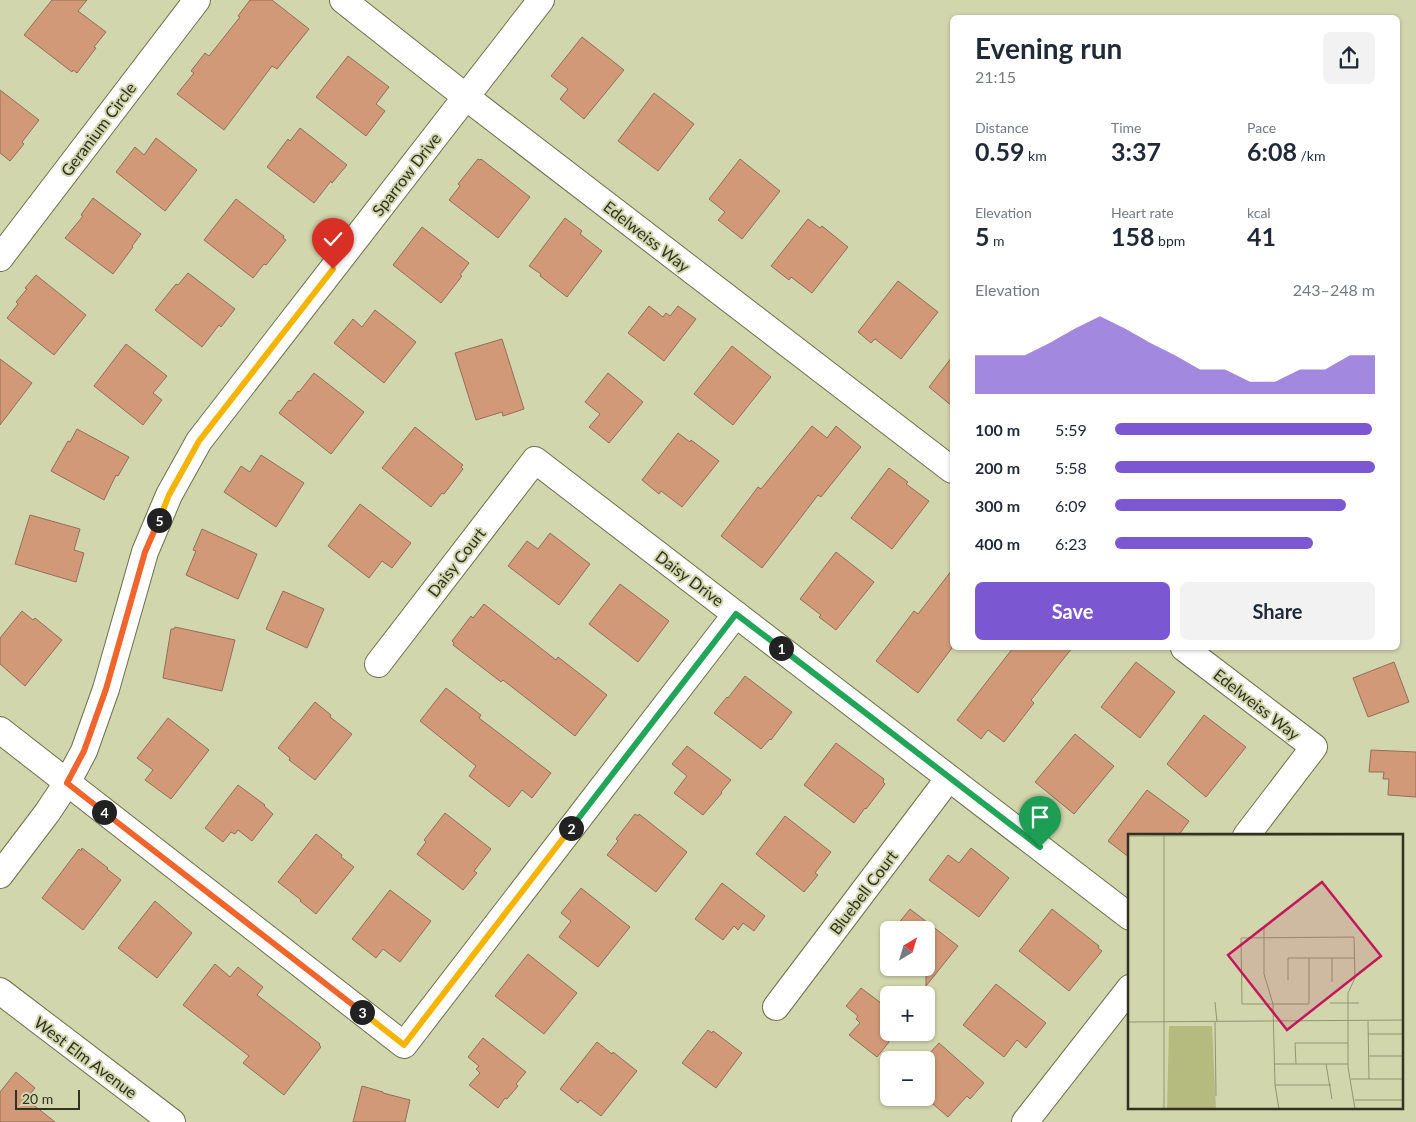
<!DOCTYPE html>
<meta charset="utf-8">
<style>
body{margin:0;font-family:Lato,sans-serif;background:#f2f2f3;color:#1f2937;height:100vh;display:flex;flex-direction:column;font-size:19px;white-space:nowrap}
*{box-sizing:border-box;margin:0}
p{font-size:16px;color:#747a83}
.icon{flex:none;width:28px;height:28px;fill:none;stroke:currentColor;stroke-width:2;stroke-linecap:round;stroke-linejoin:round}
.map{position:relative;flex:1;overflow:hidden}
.details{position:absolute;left:950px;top:15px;width:450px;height:635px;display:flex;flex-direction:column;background:#fff;border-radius:8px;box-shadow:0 1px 4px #0004}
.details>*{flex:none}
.needle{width:32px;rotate:38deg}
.controls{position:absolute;left:880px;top:921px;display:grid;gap:10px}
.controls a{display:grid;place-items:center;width:55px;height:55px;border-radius:8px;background:#fff;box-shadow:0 1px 4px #0004;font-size:25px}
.scale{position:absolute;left:15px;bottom:12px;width:65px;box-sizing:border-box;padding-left:5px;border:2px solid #313222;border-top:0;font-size:14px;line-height:18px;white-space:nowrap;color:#313222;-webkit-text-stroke:4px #d1d6ac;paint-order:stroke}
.pin{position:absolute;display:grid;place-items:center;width:42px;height:42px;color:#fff;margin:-51px -21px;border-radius:50% 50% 50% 0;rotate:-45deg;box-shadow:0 0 5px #0007}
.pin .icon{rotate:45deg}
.km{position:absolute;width:25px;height:25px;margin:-12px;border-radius:50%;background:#222;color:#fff;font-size:14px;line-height:25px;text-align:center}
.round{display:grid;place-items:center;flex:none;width:52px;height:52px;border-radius:8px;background:#f2f2f3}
.headline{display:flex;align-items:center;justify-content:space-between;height:85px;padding:0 25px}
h1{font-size:28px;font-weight:700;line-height:38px}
.stats{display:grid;grid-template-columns:repeat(3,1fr);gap:8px;height:85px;padding:5px 25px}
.stats div{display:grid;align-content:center}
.stats b{font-size:25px;font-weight:700}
.stats small{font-size:14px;font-weight:400}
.stats p{font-size:14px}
.chart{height:140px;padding:10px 25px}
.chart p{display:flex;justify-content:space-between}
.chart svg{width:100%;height:90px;margin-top:5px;fill:#7b58d2;opacity:.7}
.cta{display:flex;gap:10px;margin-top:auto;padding:10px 25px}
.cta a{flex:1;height:58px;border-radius:8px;background:#7b58d2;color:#fff;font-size:20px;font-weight:700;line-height:58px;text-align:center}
.cta a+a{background:#f2f2f3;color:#1f2937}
ul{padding:0 25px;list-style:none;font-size:16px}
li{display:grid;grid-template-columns:80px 60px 1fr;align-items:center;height:38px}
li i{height:12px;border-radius:6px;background:#7b58d2}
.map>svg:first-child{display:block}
.building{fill:#d19977;stroke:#936f5a}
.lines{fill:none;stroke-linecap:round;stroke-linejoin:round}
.minor-casing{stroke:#6e714c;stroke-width:28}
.minor{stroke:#fff;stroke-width:26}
.split-1-casing{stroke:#fff;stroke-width:10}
.split-2-casing{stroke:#fff;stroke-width:10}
.split-3-casing{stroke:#fff;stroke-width:10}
.split-4-casing{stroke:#fff;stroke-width:10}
.split-5-casing{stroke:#fff;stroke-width:10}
.split-6-casing{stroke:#fff;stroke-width:10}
.split-1{stroke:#22a559;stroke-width:6}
.split-2{stroke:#22a559;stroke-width:6}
.split-3{stroke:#f5b400;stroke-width:6}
.split-4{stroke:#f0652b;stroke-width:6}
.split-5{stroke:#f0652b;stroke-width:6}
.split-6{stroke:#f5b400;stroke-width:6}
.labels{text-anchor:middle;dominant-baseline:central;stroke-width:4;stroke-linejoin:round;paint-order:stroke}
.street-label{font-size:16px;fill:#313222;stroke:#d1d6ac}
.inset-road{fill:none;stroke:#919475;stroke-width:1}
.view{fill:#c2185b;fill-opacity:0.15;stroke:#c2185b;stroke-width:2.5}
.inset-edge{fill:none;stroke:#313222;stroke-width:2.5}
</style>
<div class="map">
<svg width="1416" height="1122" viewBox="0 0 1416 1122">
<rect width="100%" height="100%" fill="#d1d6ac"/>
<!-- building -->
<path class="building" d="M 52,0 L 87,0 L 78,11 L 106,32 L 94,47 L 96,48 L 77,73 L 73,70 L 72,72 L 24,35 Z
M 250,0 L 272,0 L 309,29 L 277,69 L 272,66 L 224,130 L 177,94 L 194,73 L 191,71 L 205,53 L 209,56 L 240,17 L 238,16 Z
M 582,37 L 624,70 L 584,119 L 560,99 L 568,89 L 551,76 Z
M 348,56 L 389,87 L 376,104 L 385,111 L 366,136 L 316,97 Z
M 0,90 L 39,120 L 22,142 L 24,144 L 10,161 L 0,153 Z
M 654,93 L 694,124 L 658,171 L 618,141 Z
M 300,128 L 347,165 L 332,183 L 331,181 L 314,203 L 267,167 L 288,139 L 290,141 Z
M 156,138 L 197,170 L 165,211 L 116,172 L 135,147 L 144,155 Z
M 478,159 L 480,160 L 481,159 L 530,197 L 498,238 L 449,200 L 460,186 L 458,184 Z
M 740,159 L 780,191 L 742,239 L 718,220 L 725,212 L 709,199 Z
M 93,198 L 141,234 L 132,246 L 133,247 L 113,274 L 65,238 L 83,216 L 81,215 Z
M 236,199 L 284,236 L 283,238 L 286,240 L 266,265 L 264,264 L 253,278 L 204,240 Z
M 565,218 L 582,231 L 580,234 L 602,251 L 567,297 L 540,276 L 541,274 L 529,266 Z
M 808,219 L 820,228 L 822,226 L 848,247 L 812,293 L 791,277 L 789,280 L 771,266 Z
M 422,227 L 469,263 L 460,275 L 462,276 L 441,303 L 393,265 Z
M 188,273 L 235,309 L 221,327 L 219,325 L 202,347 L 155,310 L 176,284 L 178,285 Z
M 36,275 L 86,315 L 54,355 L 7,318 L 18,304 L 16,302 L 27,289 L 25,288 Z
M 898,281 L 938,312 L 901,359 L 875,339 L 871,343 L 858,332 Z
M 649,306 L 663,317 L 666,313 L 670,316 L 678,306 L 696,319 L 664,361 L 628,333 Z
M 375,310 L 416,342 L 384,383 L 334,343 L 353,319 L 362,327 Z
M 502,339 L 524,409 L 503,416 L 502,412 L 476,420 L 455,353 Z
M 126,344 L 167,376 L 153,393 L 162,400 L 143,425 L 94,386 Z
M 732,346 L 771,377 L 733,425 L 694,394 Z
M 952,357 L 952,406 L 929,387 Z
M 0,359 L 32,383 L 0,425 Z
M 314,373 L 364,412 L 331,454 L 279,413 L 289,400 L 291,401 L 298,391 L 299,392 Z
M 608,373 L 643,402 L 609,443 L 589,427 L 600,414 L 585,402 Z
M 812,426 L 827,438 L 836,426 L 861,447 L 821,497 L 818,495 L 762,568 L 721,536 L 758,487 L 761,489 Z
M 415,427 L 463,465 L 461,467 L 463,469 L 444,494 L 442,493 L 431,507 L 382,468 Z
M 77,429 L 129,457 L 118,476 L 116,475 L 104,500 L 51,471 L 68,441 L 70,442 Z
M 678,433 L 690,442 L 691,440 L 719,461 L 682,507 L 661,491 L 659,494 L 642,480 Z
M 261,455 L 304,483 L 276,527 L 224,492 L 241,466 L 250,472 Z
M 889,468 L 908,482 L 906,484 L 929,501 L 892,549 L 851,518 Z
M 360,504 L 411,543 L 392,568 L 382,561 L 369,578 L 328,546 Z
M 30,515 L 80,529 L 74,550 L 84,553 L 76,582 L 15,564 Z
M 202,529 L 257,554 L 238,599 L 186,575 L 196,551 L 193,550 Z
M 550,533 L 590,564 L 559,605 L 508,566 L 527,541 L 538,549 Z
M 836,552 L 874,582 L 836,630 L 819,617 L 821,615 L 800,599 Z
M 952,570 L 952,648 L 918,693 L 876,661 L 914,611 L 918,614 Z
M 620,584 L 669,621 L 638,662 L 589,624 Z
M 283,591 L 324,609 L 307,648 L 266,629 Z
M 484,604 L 556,660 L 558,657 L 607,695 L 575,736 L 503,680 L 501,682 L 453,645 L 454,643 L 452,641 L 471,616 L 473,618 Z
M 22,611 L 33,620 L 35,618 L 62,640 L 25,686 L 0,664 L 0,638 Z
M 175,627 L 235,640 L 222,691 L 163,678 L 171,629 L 174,629 Z
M 1013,648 L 1072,648 L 1031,700 L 1034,703 L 1004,742 L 988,730 L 981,739 L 957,720 Z
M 1136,662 L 1175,692 L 1140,738 L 1101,707 Z
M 1394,662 L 1409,702 L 1368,717 L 1353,678 Z
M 745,676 L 792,712 L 771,740 L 770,739 L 761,749 L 714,713 L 727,697 L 728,698 Z
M 446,688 L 481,715 L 479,718 L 551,773 L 532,798 L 522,790 L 509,807 L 469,776 L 476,766 L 420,721 Z
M 315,702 L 331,715 L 330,717 L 352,734 L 315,780 L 289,760 L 290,758 L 278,748 Z
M 1204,715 L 1246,747 L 1206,797 L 1167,764 Z
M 168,718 L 209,750 L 171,799 L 145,780 L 153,770 L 137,758 Z
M 1075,734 L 1114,766 L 1074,814 L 1035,782 Z
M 836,743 L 884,779 L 883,782 L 885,784 L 866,809 L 865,808 L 854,823 L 804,785 Z
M 687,746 L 731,780 L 721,792 L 722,793 L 703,815 L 674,793 L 687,776 L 672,764 Z
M 1371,750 L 1416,752 L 1416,797 L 1388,795 L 1389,779 L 1383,779 L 1384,772 L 1369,772 Z
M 238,785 L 265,805 L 264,806 L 273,814 L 252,841 L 238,830 L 235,834 L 231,832 L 223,842 L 205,828 Z
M 1147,790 L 1189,821 L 1178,836 L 1130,836 L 1130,858 L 1108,841 Z
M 445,813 L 491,849 L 474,871 L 477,873 L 463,890 L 417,854 L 426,842 L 424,840 Z
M 635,814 L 638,816 L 639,814 L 687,852 L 656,892 L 607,855 L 618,841 L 616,839 Z
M 785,816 L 831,852 L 815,873 L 818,875 L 804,892 L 756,854 Z
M 316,834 L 342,855 L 341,857 L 354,867 L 316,914 L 300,901 L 301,900 L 278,882 Z
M 82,848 L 108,868 L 107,869 L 121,880 L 83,930 L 42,898 L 79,849 L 81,851 Z
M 971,848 L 1009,878 L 979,917 L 929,880 L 948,855 L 959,863 Z
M 722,883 L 765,916 L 754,931 L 743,923 L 738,930 L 734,926 L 723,940 L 695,919 Z
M 581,888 L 630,927 L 598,967 L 559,937 L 571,921 L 561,913 Z
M 390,890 L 431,921 L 400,962 L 383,949 L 376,958 L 352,939 Z
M 155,901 L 192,933 L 157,978 L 118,948 Z
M 910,909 L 958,946 L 926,986 L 926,930 L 893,930 Z
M 1052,909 L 1099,946 L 1098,948 L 1102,951 L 1069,991 L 1019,951 Z
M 528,954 L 577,993 L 544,1034 L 495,996 Z
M 215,964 L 230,977 L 238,967 L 263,987 L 257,995 L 320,1044 L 319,1045 L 321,1047 L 284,1095 L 243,1063 L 249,1056 L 183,1005 Z
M 996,984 L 1046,1023 L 1026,1048 L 1017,1040 L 1004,1057 L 963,1025 Z
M 861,988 L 889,1009 L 889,1042 L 877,1057 L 849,1035 L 860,1023 L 856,1019 L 858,1016 L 846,1006 Z
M 708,1030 L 712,1033 L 713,1031 L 742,1053 L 716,1088 L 682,1063 Z
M 483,1038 L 526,1072 L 516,1084 L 518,1086 L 507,1099 L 505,1098 L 498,1108 L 469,1085 L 480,1073 L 476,1069 L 479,1066 L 468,1057 Z
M 597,1042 L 612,1054 L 613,1052 L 637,1071 L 601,1116 L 580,1100 L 578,1103 L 560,1089 Z
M 939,1043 L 984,1083 L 970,1099 L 967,1096 L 948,1117 L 926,1098 L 926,1057 Z
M 16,1072 L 35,1088 L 26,1099 L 55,1122 L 0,1122 L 0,1092 Z
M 362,1086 L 383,1092 L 383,1093 L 410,1100 L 405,1122 L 353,1122 Z"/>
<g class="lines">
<!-- minor casing -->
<g class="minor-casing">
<path id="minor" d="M 343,0 L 466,97 L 952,470
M 0,258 L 197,0
M 1184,648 L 1314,747 L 1246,836
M 378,664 L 535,460 L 1130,917
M 0,730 L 404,1045 L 736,614
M 0,875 L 47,813 L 67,783 L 84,751 L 106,689 L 145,552 L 169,495 L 199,441 L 541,0
M 0,991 L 172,1122
M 776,1007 L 949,778
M 1025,1122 L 1130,988"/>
</g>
<!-- minor -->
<use href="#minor" class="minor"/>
</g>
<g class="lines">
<!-- split-1 casing -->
<g class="split-1-casing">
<path id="split-1" d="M 781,648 L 1040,847"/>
</g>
<!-- split-2 casing -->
<g class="split-2-casing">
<path id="split-2" d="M 571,828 L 736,614 L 781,648"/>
</g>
<!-- split-3 casing -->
<g class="split-3-casing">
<path id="split-3" d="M 362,1012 L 404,1045 L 571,828"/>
</g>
<!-- split-4 casing -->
<g class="split-4-casing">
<path id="split-4" d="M 104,812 L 362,1012"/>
</g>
<!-- split-5 casing -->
<g class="split-5-casing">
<path id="split-5" d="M 104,812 L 67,783 L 84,751 L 106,689 L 145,552 L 159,520"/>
</g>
<!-- split-6 casing -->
<g class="split-6-casing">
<path id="split-6" d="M 159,520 L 169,495 L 199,441 L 333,269"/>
</g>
<!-- split-1 -->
<use href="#split-1" class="split-1"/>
<!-- split-2 -->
<use href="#split-2" class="split-2"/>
<!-- split-3 -->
<use href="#split-3" class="split-3"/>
<!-- split-4 -->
<use href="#split-4" class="split-4"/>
<!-- split-5 -->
<use href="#split-5" class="split-5"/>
<!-- split-6 -->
<use href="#split-6" class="split-6"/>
</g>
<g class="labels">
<!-- street labels -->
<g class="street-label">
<text transform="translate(98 129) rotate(-53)">Geranium Circle</text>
<text transform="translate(406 174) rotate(-52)">Sparrow Drive</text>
<text transform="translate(647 236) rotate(38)">Edelweiss Way</text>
<text transform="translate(456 562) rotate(-52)">Daisy Court</text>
<text transform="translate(690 578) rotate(37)">Daisy Drive</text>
<text transform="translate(1257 704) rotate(38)">Edelweiss Way</text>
<text transform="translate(863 892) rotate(-53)">Bluebell Court</text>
<text transform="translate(86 1057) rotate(37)">West Elm Avenue</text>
</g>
</g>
<!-- overview -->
<g transform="translate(1128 834)">
<rect width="275" height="275" fill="#d1d6ac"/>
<path d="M 41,192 L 84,192 L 88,275 L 39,275 Z" fill="#b5bb7f"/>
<path class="inset-road" d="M 36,1 L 36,275M 0,2 L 275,1M 136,93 L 136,140 L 145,170 L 147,251 L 151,275M 181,124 L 181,170 L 114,170 L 113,104 L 226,103 L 227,144 L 220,159 L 220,233 L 227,275M 204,124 L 204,148M 160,146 L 160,124 L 227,124M 87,168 L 89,188M 202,169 L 231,169M 240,187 L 241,245M 0,188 L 275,186M 87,188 L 88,262M 240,200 L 275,200M 241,222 L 274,222M 146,230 L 220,230M 168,230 L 167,209 L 220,209M 198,230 L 204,265M 223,245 L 275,245M 147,251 L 203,251M 227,266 L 275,266"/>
<path class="view" d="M 194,48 L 253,122 L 159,196 L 100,121 Z"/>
<rect width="275" height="275" class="inset-edge"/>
</g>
</svg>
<div class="controls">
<a><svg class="needle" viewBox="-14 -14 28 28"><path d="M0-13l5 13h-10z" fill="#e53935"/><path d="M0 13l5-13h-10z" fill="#747a83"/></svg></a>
<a>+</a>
<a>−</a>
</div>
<div class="scale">20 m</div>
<div class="pin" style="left:1040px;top:847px;background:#1e9e55"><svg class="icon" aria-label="arrive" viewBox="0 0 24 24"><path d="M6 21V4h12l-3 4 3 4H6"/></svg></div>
<div class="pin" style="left:333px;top:269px;background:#d93025"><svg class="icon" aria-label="check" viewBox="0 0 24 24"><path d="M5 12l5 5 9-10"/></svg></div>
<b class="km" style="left:781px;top:648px">1</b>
<b class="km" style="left:571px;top:828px">2</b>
<b class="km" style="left:362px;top:1012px">3</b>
<b class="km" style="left:104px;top:812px">4</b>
<b class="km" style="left:159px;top:520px">5</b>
<section class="details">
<div class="headline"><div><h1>Evening run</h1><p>21:15</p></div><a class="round"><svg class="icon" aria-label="share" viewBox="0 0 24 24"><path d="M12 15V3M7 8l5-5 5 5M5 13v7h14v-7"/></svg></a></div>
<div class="stats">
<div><p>Distance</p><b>0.59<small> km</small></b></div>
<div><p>Time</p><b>3:37</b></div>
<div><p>Pace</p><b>6:08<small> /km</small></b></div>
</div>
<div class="stats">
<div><p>Elevation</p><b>5<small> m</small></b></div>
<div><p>Heart rate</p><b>158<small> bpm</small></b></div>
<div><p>kcal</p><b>41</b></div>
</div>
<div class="chart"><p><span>Elevation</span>243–248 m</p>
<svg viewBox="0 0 160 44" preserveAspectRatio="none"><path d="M0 44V25L10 25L20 25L30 19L40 12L50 6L60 12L70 19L80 25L90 32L100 32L110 38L120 38L130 32L140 32L150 25L160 25V44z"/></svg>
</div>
<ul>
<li><b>100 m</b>5:59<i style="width:99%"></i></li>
<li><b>200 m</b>5:58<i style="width:100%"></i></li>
<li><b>300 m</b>6:09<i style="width:89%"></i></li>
<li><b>400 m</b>6:23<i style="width:76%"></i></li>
</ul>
<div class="cta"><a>Save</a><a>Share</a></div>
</section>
</div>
